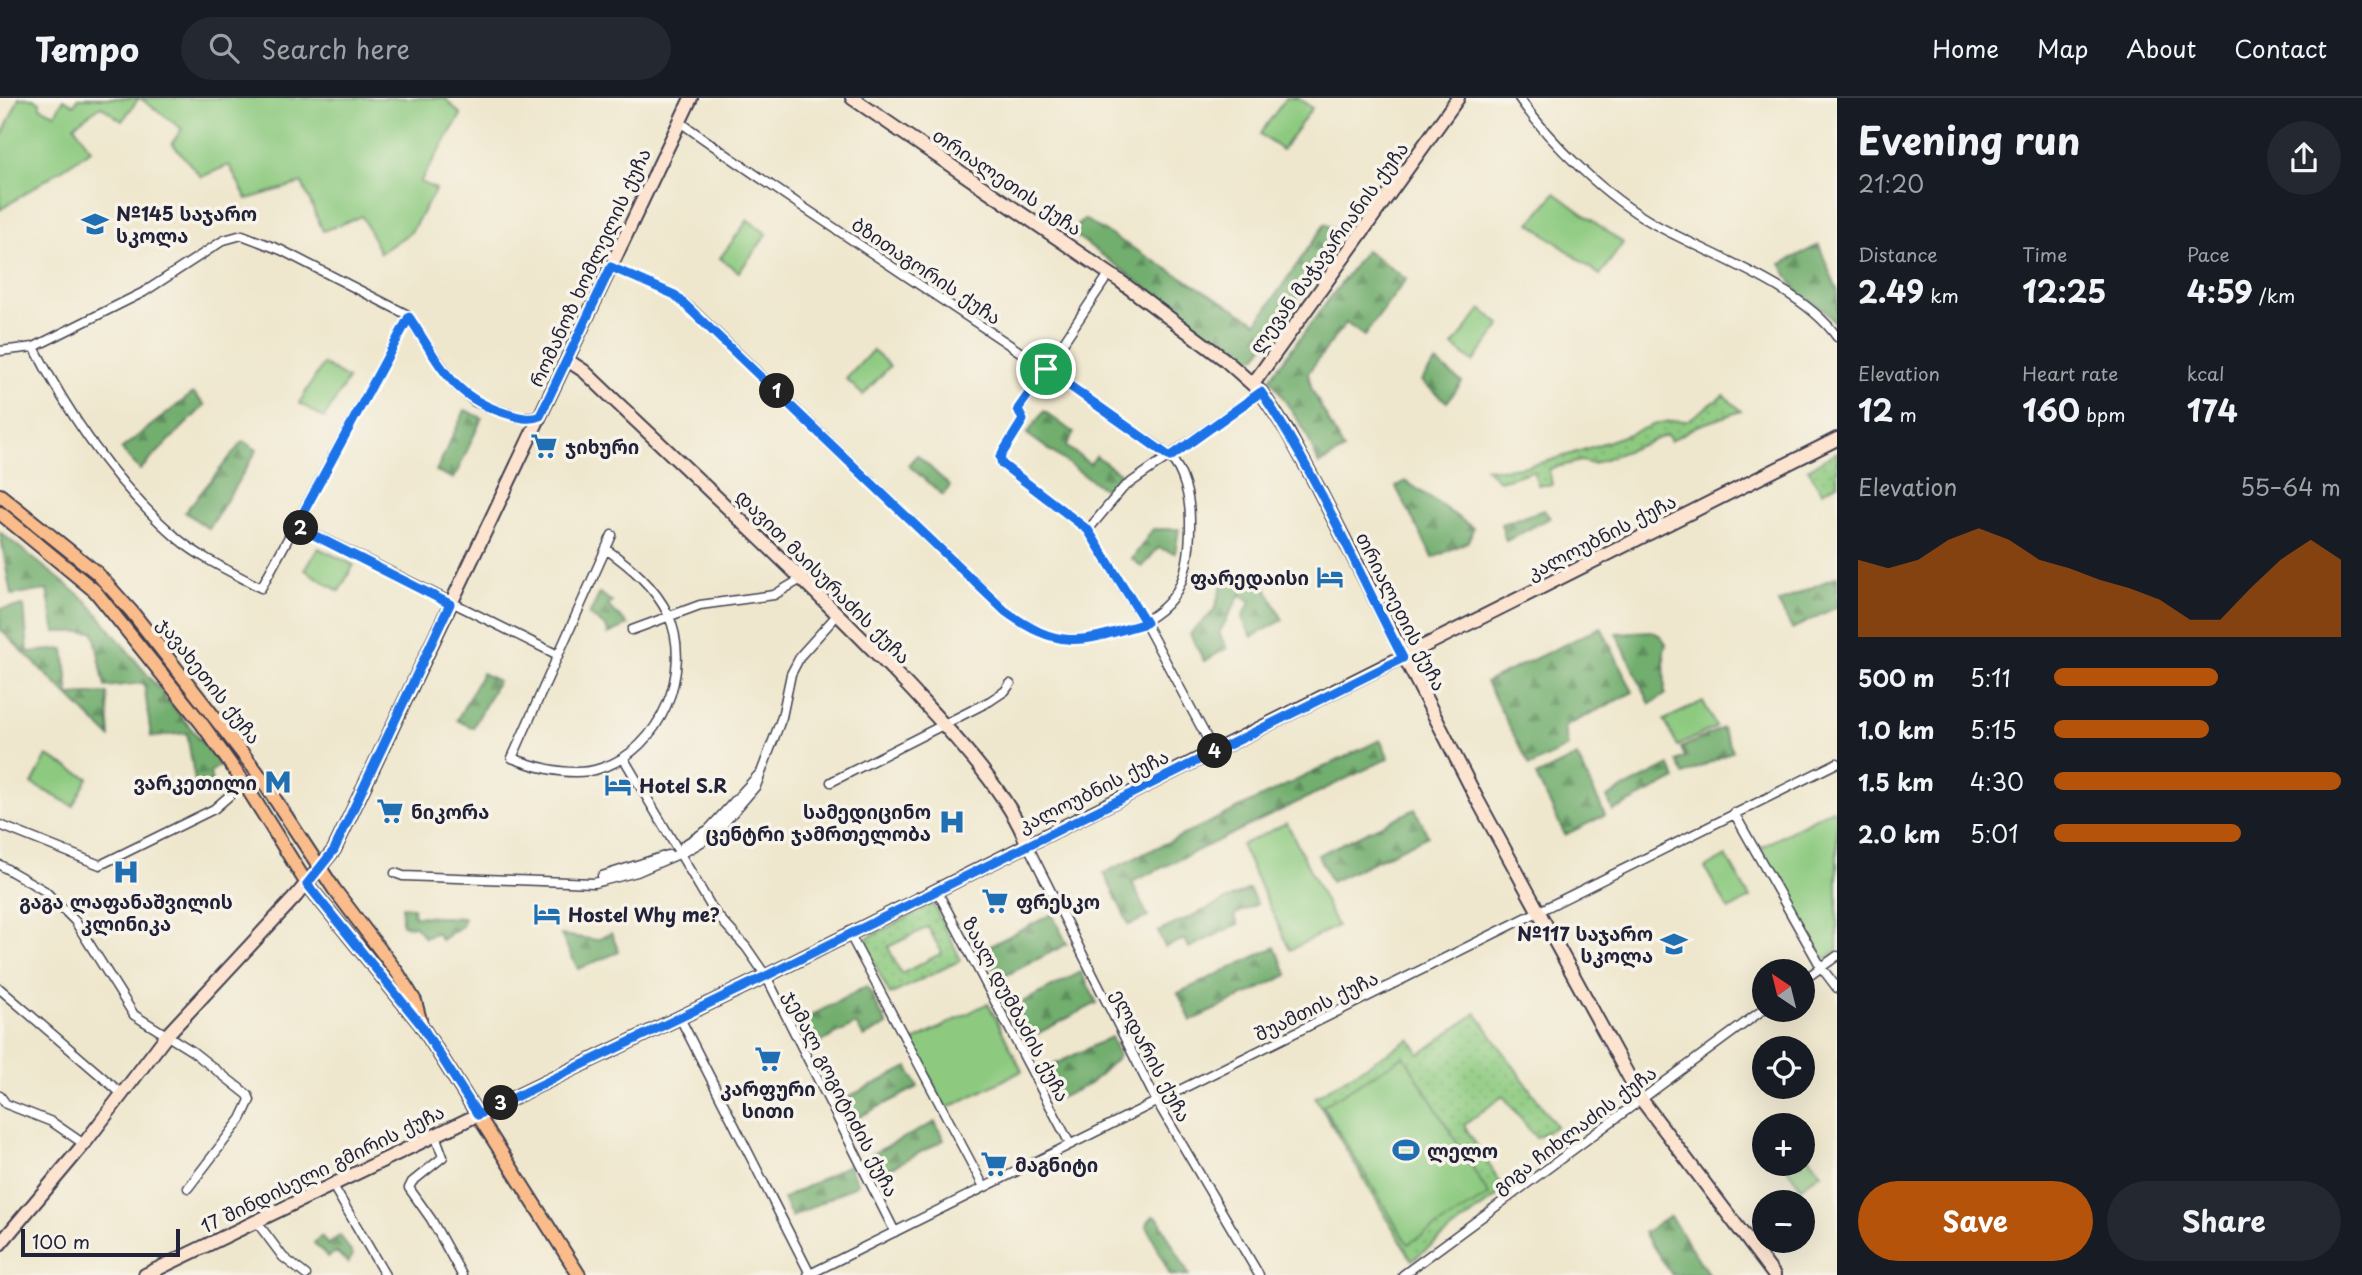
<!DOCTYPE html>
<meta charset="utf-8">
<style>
body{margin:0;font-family:"Playpen Sans","Noto Sans Georgian",sans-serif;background:#242831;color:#f1f3f6;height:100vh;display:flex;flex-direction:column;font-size:26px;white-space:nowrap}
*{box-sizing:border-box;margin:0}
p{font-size:23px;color:#9ea1a6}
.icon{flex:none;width:38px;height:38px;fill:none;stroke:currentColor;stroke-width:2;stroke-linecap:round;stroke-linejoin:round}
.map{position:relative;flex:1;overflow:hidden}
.side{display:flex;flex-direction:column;background:#171b24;width:525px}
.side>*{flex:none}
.needle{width:46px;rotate:325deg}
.tools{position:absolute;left:1752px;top:861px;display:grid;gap:14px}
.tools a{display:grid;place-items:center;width:63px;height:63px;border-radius:50%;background:#171b24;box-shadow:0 7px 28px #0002;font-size:35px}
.scale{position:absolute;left:21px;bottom:18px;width:159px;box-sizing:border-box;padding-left:7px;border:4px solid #22223b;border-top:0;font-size:19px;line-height:24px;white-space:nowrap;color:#22223b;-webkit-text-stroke:5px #f7f3e8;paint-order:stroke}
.pin{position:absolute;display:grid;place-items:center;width:60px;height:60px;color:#fff;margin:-30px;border:4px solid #fff;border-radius:50%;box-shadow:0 2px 7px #0007}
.km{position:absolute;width:35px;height:35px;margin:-18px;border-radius:50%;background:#222;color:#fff;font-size:19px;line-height:35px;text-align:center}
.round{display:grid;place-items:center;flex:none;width:74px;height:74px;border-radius:37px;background:#242831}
.headline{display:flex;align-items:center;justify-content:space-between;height:119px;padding:0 21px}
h1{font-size:38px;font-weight:700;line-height:52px}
.stats{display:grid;grid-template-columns:repeat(3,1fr);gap:10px;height:119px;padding:7px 21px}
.stats div{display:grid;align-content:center}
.stats b{font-size:30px;font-weight:700}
.stats small{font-size:19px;font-weight:400}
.stats p{font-size:19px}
.chart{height:196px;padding:14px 21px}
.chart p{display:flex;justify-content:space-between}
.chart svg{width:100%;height:126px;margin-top:7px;fill:#b45309;opacity:.7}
.cta{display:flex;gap:14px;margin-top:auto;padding:14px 21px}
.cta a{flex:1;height:80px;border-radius:42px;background:#b45309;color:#fff;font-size:28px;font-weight:700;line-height:80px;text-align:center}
.cta a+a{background:#242831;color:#f1f3f6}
ul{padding:0 21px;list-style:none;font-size:23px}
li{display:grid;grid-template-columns:112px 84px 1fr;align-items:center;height:52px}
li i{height:18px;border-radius:9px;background:#b45309}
header{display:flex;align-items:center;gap:42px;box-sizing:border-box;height:98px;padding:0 35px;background:#171b24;border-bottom:2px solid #363941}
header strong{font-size:33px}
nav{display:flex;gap:38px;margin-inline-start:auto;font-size:24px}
.search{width:490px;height:63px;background:#242831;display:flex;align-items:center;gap:18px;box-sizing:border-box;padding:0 24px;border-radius:38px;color:#9ea1a6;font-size:26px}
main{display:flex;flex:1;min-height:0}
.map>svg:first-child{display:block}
.grass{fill:url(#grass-dots);stroke:#58765e;stroke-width:2;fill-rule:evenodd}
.forest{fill:url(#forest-firs);stroke:#4a6854;stroke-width:2}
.green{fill:#8dca80;stroke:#58765e;stroke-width:2}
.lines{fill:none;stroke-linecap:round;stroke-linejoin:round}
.street-casing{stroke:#414051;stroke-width:11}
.secondary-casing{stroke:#414051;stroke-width:16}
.primary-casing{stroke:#414051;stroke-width:16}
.street{stroke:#fff;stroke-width:8}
.secondary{stroke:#fde4d1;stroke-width:12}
.primary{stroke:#fabc8b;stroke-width:12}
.route-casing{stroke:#fff;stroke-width:14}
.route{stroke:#1a73e8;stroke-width:9}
.labels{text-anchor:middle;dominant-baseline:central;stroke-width:7;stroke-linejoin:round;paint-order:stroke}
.street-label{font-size:19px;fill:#22223b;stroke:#f7f3e8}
.poi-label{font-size:19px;font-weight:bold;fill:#22223b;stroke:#f7f3e8;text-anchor:start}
</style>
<header>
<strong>Tempo</strong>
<div class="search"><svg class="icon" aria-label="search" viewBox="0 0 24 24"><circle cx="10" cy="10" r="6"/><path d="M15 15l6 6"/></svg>Search here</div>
<nav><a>Home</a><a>Map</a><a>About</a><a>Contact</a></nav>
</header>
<main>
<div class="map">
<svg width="1837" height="1177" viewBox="0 0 1837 1177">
<defs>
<pattern id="grass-dots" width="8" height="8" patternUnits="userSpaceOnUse" patternTransform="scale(1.75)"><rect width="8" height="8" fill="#8dca80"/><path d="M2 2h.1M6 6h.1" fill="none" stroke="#79ad70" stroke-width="1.8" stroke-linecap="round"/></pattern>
<pattern id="forest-firs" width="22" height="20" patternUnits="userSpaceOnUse" patternTransform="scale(1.75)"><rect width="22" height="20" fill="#72ae6e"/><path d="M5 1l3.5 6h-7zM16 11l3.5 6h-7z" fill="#5d8d5c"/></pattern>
</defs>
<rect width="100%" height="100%" fill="#f7f3e8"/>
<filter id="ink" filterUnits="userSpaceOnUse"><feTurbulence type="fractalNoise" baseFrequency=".0143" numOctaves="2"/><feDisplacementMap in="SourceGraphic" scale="14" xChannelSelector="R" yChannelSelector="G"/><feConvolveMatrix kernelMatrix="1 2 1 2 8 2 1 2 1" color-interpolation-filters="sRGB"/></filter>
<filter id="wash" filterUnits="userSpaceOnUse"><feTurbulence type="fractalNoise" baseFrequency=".00686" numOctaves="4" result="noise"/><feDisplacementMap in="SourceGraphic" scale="28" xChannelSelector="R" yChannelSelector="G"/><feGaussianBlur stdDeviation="1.57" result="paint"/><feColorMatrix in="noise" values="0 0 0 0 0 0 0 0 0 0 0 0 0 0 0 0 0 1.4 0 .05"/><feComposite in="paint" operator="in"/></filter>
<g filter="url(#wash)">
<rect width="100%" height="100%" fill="#efe7cd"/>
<!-- grass -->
<path class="grass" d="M 1724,297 L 1741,313 L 1697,328 L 1670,343 L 1667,337 L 1593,366 L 1581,363 L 1549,371 L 1552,387 L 1538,387 L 1533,373 L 1499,383 L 1486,370 C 1522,377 1593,348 1629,336 C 1650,328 1666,320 1687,323 Z
M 1837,354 L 1837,386 L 1822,394 L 1808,371 Z
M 933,806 L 961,862 L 890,897 L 863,842 ZM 928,829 L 942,855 L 901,876 L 888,849 Z
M 1476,915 L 1556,1028 L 1536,1040 L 1503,998 L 1464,1027 L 1505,1092 L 1412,1162 L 1315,999 L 1410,941 L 1420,956 Z"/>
<!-- forest -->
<path class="forest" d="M 1084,121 L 1257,224 L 1325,126 L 1342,135 L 1256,259 L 1243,262 L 1074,136 L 1072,133 Z
M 1819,147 L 1837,192 L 1837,227 L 1822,210 L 1798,196 L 1781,166 Z
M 1366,152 L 1406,181 L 1364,238 L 1346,225 L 1308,275 L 1312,292 L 1344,352 L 1319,366 L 1305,333 L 1270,280 Z
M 1436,264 L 1462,284 L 1447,304 L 1421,283 Z
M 193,295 L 205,307 L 140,372 L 121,351 Z
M 465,312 L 482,320 L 454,381 L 436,373 Z
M 1044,313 L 1074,335 L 1066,348 L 1090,366 L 1096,358 L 1121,376 L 1108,394 L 1027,336 Z
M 243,343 L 257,352 L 209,431 L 185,414 Z
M 917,357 L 950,388 L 943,397 L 908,367 Z
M 1406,383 L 1473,430 L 1469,443 L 1433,460 L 1396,389 Z
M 1544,412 L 1550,420 L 1506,443 L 1501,426 Z
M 1153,431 L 1179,431 L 1175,455 L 1158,450 L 1142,469 L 1132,461 Z
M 0,434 L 87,503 L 220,666 L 210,675 L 213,688 L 196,690 L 187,635 L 151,639 L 144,585 L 105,589 L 94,534 L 55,534 L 47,492 L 11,497 Z
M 1258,475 L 1283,522 L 1252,539 L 1242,520 L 1251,503 L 1240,497 L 1219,535 L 1227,550 L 1204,563 L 1190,536 L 1214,513 L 1225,476 L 1244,482 Z
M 1837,478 L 1837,509 L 1792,531 L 1778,505 Z
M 600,495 L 612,504 L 608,508 L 628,527 L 608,536 L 607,530 L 589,517 Z
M 24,508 L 28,554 L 64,551 L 69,597 L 107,595 L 110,639 L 0,531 L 0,511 Z
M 1601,529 L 1633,594 L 1564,629 L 1568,649 L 1530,668 L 1486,584 Z
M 1651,533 L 1661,538 L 1666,546 L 1664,554 L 1665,597 L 1650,606 L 1616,535 Z
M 482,575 L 498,583 L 473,630 L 457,622 Z
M 1722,630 L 1733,653 L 1684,677 L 1677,663 L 1685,659 L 1681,650 Z
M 1380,642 L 1389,660 L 1132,784 L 1148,819 L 1129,827 L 1104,775 Z
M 1577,658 L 1605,717 L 1565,737 L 1536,678 Z
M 1669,667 L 1676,681 L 1613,713 L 1607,699 Z
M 1415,711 L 1428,738 L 1331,784 L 1318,757 Z
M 1249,791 L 1257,806 L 1234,817 L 1238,826 L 1189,850 L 1185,841 L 1165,849 L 1158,834 Z
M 402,808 L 413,810 L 414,818 L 464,820 L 462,828 L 441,842 L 436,834 L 425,840 L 415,828 L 402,827 Z
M 1052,816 L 1067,846 L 999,881 L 984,851 Z
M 611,835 L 619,854 L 578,871 L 561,837 L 597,842 Z
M 1275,849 L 1288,877 L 1191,923 L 1178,895 Z
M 1081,874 L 1097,905 L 1029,940 L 1013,909 Z
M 867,888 L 887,927 L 864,939 L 856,926 L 812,949 L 799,924 Z
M 1111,939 L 1119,958 L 1090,986 L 1060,1000 L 1045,971 Z
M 908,969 L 918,989 L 853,1022 L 842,1002 Z
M 935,1024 L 944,1042 L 879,1076 L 870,1057 Z
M 848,1067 L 858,1086 L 792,1119 L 783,1101 Z
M 1153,1118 L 1158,1120 L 1189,1177 L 1170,1177 L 1146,1126 Z
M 1670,1118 L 1709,1177 L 1672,1177 L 1644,1135 Z
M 340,1137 L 353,1157 L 348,1165 L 336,1154 L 328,1159 L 314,1145 L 321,1138 L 328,1147 Z"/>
<!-- green -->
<path class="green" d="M 19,0 L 33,0 L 40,4 L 40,9 L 55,16 L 64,1 L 74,7 L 78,0 L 139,0 L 122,23 L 101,8 L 74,27 L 91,52 L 0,112 L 0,42 Z
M 140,0 L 445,0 L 461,17 L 420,84 L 436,91 L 411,134 L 380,155 L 362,118 L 323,133 L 302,85 L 247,101 L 229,67 L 201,79 L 172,45 L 182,31 Z
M 1286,0 L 1298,0 L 1312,10 L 1282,52 L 1260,36 Z
M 1555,95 L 1623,145 L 1600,177 L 1530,125 Z
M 748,122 L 767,136 L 739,174 L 720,160 Z
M 1481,211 L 1501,227 L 1473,264 L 1453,248 Z
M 873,252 L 890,268 L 863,297 L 846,281 Z
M 323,266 L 348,281 L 324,320 L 299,305 Z
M 318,450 L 354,467 L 339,493 L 305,472 Z
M 1703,603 L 1716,629 L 1678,648 L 1664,622 Z
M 47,658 L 88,680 L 73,708 L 32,686 Z
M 1832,711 L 1837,718 L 1837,853 L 1827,860 L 1822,859 L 1760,750 Z
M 1287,725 L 1337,828 L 1290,852 L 1241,747 Z
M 1726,758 L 1750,800 L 1729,812 L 1705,770 Z
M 988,905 L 1022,973 L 946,1011 L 912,944 Z
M 1404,958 L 1489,1097 L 1408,1146 L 1323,1008 Z
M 1803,1049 L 1821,1075 L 1801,1089 L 1784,1066 L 1802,1066 Z"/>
</g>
<g filter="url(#ink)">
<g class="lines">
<!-- street casing -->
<g class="street-casing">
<path id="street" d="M 1519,0 C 1551,46 1606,99 1656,127 C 1710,157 1802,189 1837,239
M 611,169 L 675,197 L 693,212 L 1005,513 C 1046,542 1068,548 1117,534 C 1177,516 1191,482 1190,422 C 1190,401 1184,373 1169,358 C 1157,346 1139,337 1126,328 C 1093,304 1060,280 1026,258 C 911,180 793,105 680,24
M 1109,176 L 1019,311 L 1023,322 L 1000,359 L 1002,366 L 1088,432 L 1145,525 L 1214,653
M 34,249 C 70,319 118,389 178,441 C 202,461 234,475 261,490 L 409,219
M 0,253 L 34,249 L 144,194 L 224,142 L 242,137 L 281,152 L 406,216 L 455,287 L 475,304 L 522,320 L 540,318
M 296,427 L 556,556
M 1088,432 L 1123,390 L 1261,294
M 606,451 C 631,469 654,488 668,516 C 694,573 660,652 601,670 C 573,680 538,670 512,660 L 612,437
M 632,532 L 700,507 L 774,497 L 801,481
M 624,661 L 715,815 L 746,849 L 766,878 L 895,1134
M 831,684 L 990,603 L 1005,593 L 1010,586
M 1734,715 L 1821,869 L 1837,890
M 0,727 L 100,767 L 214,711 L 244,685
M 1027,746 L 1156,1002 L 1259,1177
M 683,752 L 684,747 L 709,731 L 761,674
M 0,767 L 45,793 L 75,823 L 134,917 L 192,953 L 248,997 L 250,1002 L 241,1021 L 188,1090
M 395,775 L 403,778 L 594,785 L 637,774 L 688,752 L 715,736 L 756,688 L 782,619 L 791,576 L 801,557 L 838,516
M 602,778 L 668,757 L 672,758
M 936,791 L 1070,1046
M 849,835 L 984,1089
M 1802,883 L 1837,858
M 0,891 L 122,996
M 680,920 L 810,1176
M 0,998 L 6,1006 L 52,1024 L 84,1046
M 435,1037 L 443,1059 L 412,1084 L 409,1090 L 431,1121 L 462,1177
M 332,1086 L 385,1177
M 256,1123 L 283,1159 L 306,1177
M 808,1177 L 1837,665
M 1403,1177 L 1764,911"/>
</g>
<!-- secondary casing -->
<g class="secondary-casing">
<path id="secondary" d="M 852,0 L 1120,183 L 1224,261 L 1261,294 L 1287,333 L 1317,388 L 1477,701 L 1641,1001 L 1774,1177
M 567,262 L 584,273 C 693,378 805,480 909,589 C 947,630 1009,694 1027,746
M 1253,286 L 1458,0
M 0,1146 L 84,1046 L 167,937 L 296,798 L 334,752 L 691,0
M 145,1177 L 766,878 L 1837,341"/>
</g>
<!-- primary casing -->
<g class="primary-casing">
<path id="primary" d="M 0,397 L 97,475 L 132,514 L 257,674 L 334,791 L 397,874 L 415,903 L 420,922
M 0,415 L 95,493 L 202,626 L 244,685 L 307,786 L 421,927 L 579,1177"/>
</g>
<!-- street -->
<use href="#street" class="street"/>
<!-- secondary -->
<use href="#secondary" class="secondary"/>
<!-- primary -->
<use href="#primary" class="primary"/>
</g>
</g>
<g class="lines" filter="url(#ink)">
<!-- route casing -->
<g class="route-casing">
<path id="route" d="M 611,169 L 675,197 L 1005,513 C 1061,554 1082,544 1146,525 L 1088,432 L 1002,366 L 1000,359 L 1023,322 L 1018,311 L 1046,271 L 1170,359 L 1261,294 C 1318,377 1356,471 1403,560 L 766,878 L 478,1017 L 421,927 L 307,786 L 334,752 L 450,506 L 296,428 L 409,219 C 440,265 450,299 508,316 C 519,319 529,323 540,318 Z"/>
</g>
<!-- route -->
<use href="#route" class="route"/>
</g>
<!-- icons -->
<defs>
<g id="school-bare" transform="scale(2.1)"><path d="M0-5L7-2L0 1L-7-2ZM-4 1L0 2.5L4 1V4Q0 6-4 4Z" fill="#1f6fb2" stroke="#f7f3e8" stroke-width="2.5" paint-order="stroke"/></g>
<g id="supermarket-bare" transform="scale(2.1)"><path d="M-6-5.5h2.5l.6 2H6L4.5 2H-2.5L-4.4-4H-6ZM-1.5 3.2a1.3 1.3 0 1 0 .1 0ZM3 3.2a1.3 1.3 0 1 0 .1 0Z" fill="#1f6fb2" stroke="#f7f3e8" stroke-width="2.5" paint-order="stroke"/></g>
<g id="hotel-bare" transform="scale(2.1)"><path d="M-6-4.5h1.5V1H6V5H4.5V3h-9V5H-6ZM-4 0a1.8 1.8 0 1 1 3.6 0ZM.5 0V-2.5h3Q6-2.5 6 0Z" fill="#1f6fb2" stroke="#f7f3e8" stroke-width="2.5" paint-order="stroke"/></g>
<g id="metro-bare" transform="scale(2.1)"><path d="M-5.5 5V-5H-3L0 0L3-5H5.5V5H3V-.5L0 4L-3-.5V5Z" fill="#1f6fb2" stroke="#f7f3e8" stroke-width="2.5" paint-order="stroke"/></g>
<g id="hospital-bare" transform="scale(2.1)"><path d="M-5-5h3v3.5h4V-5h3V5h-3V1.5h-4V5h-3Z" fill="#1f6fb2" stroke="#f7f3e8" stroke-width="2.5" paint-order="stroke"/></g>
<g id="stadium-bare" transform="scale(2.1)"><path d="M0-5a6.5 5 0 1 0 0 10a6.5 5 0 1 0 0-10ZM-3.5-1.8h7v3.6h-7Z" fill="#1f6fb2" stroke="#f7f3e8" stroke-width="2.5" paint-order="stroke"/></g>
</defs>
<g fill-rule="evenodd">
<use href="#school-bare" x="95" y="126"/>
<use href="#supermarket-bare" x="544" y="348"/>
<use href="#hotel-bare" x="1330" y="479"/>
<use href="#metro-bare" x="278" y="684"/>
<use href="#hotel-bare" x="618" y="687"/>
<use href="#supermarket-bare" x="390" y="713"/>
<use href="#hospital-bare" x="952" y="724"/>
<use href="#hospital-bare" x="126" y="774"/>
<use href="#supermarket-bare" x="995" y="803"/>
<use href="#hotel-bare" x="547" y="816"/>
<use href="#school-bare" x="1674" y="846"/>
<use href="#supermarket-bare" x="768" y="961"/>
<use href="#stadium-bare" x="1406" y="1052"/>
<use href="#supermarket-bare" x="994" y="1066"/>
</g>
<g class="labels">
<!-- street labels -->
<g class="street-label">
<text transform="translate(1008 83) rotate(34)">თრიალეთის ქუჩა</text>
<text transform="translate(1328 149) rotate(-54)">ლევან მაჭავარიანის ქუჩა</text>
<text transform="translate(589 169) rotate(-65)">რომანოზ ხომლელის ქუჩა</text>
<text transform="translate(927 172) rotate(34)">ბზითაგორის ქუჩა</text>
<text transform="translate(1601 438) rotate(-27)">კალოუბნის ქუჩა</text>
<text transform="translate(824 478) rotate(45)">დავით მაისურაძის ქუჩა</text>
<text transform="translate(1402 513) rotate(63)">თრიალეთის ქუჩა</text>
<text transform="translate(210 582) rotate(52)">ჯავახეთის ქუჩა</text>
<text transform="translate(1093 692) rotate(-26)">კალოუბნის ქუჩა</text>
<text transform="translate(1316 907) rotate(-26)">შუამთის ქუჩა</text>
<text transform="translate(1017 911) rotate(62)">ზაალ დუმბაძის ქუჩა</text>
<text transform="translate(1152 957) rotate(62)">ელდარის ქუჩა</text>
<text transform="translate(842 995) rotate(63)">ჯემალ გოგიტიძის ქუჩა</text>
<text transform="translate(1574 1031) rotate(-37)">გიგა ჩიხლაძის ქუჩა</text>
<text transform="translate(322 1070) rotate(-26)">17 შინდისელი გმირის ქუჩა</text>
</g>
<!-- poi labels -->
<g class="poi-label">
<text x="116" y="115">№145 საჯარო<tspan x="116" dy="22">სკოლა</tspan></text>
<text x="565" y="348">ჯიხური</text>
<text x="1309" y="479" text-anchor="end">ფარედაისი</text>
<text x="257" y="684" text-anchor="end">ვარკეთილი</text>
<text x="639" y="687">Hotel S.R</text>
<text x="411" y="713">ნიკორა</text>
<text x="931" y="713" text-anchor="end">სამედიცინო<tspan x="931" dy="22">ცენტრი ჯამრთელობა</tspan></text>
<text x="126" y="803" text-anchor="middle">გაგა ლაფანაშვილის<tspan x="126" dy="22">კლინიკა</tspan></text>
<text x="1016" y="803">ფრესკო</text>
<text x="568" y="816">Hostel Why me?</text>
<text x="1653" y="835" text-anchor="end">№117 საჯარო<tspan x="1653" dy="22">სკოლა</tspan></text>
<text x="768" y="990" text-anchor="middle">კარფური<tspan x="768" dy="22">სითი</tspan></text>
<text x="1427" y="1052">ლელო</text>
<text x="1015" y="1066">მაგნიტი</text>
</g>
</g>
</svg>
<div class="tools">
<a><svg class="needle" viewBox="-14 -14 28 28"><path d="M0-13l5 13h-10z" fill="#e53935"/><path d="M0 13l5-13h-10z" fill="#9ea1a6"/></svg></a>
<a><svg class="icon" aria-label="locate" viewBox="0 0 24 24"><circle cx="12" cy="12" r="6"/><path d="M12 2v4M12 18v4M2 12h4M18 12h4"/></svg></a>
<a>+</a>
<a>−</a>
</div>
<div class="scale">100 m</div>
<div class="pin" style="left:1046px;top:271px;background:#1e9e55"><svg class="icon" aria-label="arrive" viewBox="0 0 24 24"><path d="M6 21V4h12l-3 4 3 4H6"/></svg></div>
<b class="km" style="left:777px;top:293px">1</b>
<b class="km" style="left:301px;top:430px">2</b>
<b class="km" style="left:501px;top:1005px">3</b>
<b class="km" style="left:1215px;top:653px">4</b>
</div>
<section class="side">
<div class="headline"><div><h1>Evening run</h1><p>21:20</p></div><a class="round"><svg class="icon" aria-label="share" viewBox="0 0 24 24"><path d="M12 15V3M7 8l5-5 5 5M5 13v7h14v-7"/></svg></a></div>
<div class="stats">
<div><p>Distance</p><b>2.49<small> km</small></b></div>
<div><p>Time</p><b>12:25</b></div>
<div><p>Pace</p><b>4:59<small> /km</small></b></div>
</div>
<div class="stats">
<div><p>Elevation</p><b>12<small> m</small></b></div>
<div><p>Heart rate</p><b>160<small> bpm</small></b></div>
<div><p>kcal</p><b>174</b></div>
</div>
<div class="chart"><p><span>Elevation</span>55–64 m</p>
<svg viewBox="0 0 160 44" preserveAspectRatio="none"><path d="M0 44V17L10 20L20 17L30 10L40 6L50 10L60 17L70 20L80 24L90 27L100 31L110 38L120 38L130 27L140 17L150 10L160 17V44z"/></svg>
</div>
<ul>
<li><b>500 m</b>5:11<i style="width:57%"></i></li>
<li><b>1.0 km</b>5:15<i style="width:54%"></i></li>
<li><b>1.5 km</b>4:30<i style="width:100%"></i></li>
<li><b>2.0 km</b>5:01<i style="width:65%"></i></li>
</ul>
<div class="cta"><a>Save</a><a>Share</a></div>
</section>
</main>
